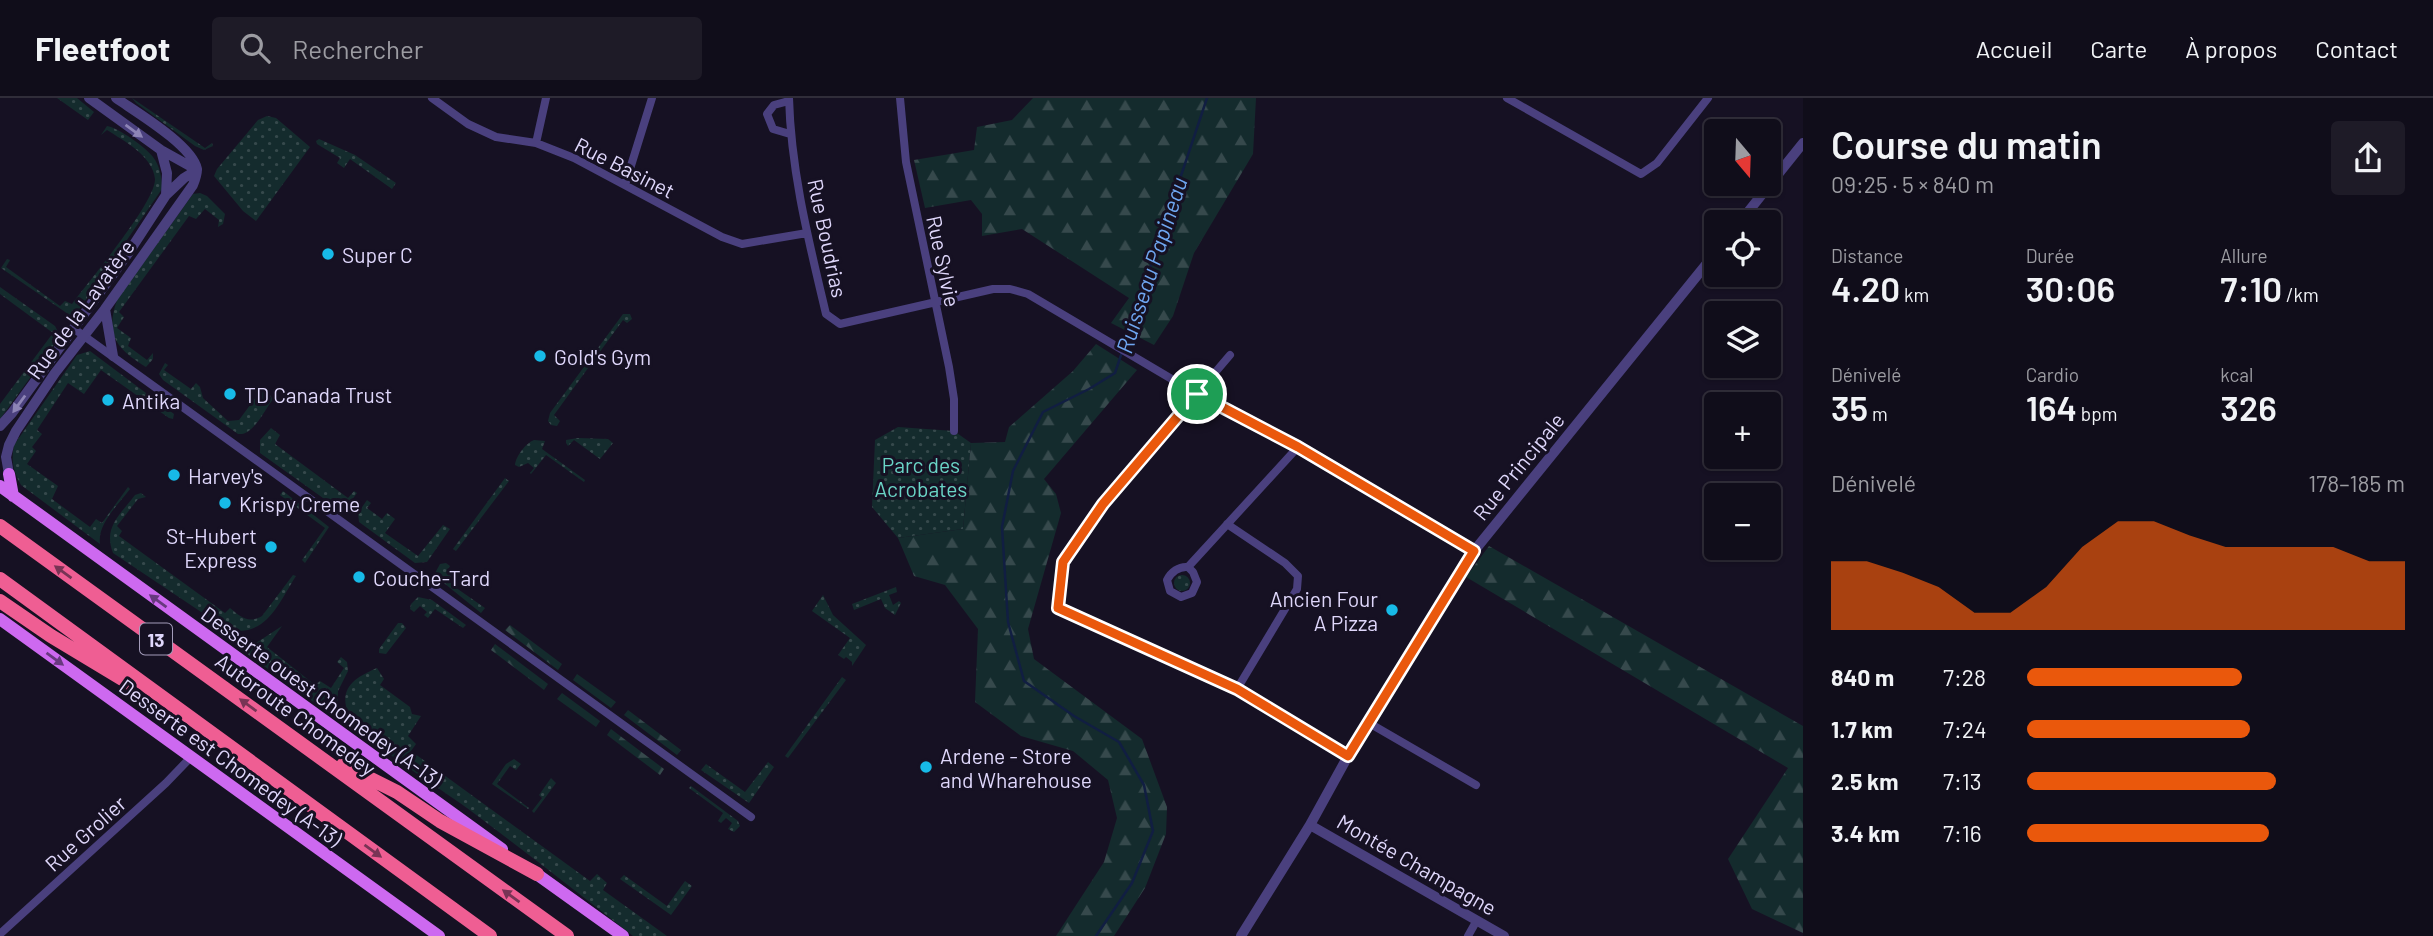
<!DOCTYPE html>
<html lang="fr">
<meta charset="utf-8">
<style>
body{margin:0;font-family:Barlow,sans-serif;background:#1e1b27;color:#f1f3f6;height:100vh;display:flex;flex-direction:column;font-size:26px;white-space:nowrap}
*{box-sizing:border-box;margin:0}
p{font-size:23px;color:#9c9ca2}
.icon{flex:none;width:38px;height:38px;fill:none;stroke:currentColor;stroke-width:2;stroke-linecap:round;stroke-linejoin:round}
.map{position:relative;flex:1;overflow:hidden}
.drawer{display:flex;flex-direction:column;background:#100d1a;width:630px}
.drawer>*{flex:none}
.needle{width:46px;rotate:161deg}
.controls{position:absolute;left:1704px;top:21px;display:grid;gap:14px}
.controls a{display:grid;place-items:center;width:77px;height:77px;border-radius:7px;background:#100d1a;box-shadow:0 2px 5px #0004,0 0 0 2px #302d39;font-size:35px}
.pin{position:absolute;display:grid;place-items:center;width:60px;height:60px;color:#fff;margin:-30px;border:4px solid #fff;border-radius:50%;box-shadow:0 2px 7px #0007}
.round{display:grid;place-items:center;flex:none;width:74px;height:74px;border-radius:7px;background:#1e1b27}
.head{display:flex;align-items:center;justify-content:space-between;height:119px;padding:0 28px}
h1{font-size:38px;font-weight:600;line-height:52px}
.figures{display:grid;grid-template-columns:repeat(3,1fr);gap:10px;height:119px;padding:7px 28px}
.figures div{display:grid;align-content:center}
.figures b{font-size:35px;font-weight:600}
.figures small{font-size:19px;font-weight:400}
.figures p{font-size:19px}
.chart{height:196px;padding:14px 28px}
.chart p{display:flex;justify-content:space-between}
.chart svg{width:100%;height:126px;margin-top:7px;fill:#ea580c;opacity:.7}
ul{padding:0 28px;list-style:none;font-size:23px}
li{display:grid;grid-template-columns:112px 84px 1fr;align-items:center;height:52px}
li i{height:18px;border-radius:9px;background:#ea580c}
header{display:flex;align-items:center;gap:42px;box-sizing:border-box;height:98px;padding:0 35px;background:#100d1a;border-bottom:2px solid #302d39}
header strong{font-size:33px}
nav{display:flex;gap:38px;margin-inline-start:auto;font-size:24px}
.search{width:490px;height:63px;background:#1e1b27;display:flex;align-items:center;gap:18px;box-sizing:border-box;padding:0 24px;border-radius:7px;color:#9c9ca2;font-size:26px}
main{display:flex;flex:1;min-height:0}
.map>svg:first-child{display:block}
.grass{fill:url(#grass-dots)}
.forest{fill:url(#forest-firs)}
.lines{fill:none;stroke-linecap:round;stroke-linejoin:round}
.stream{stroke:#111e42;stroke-width:2.5}
.minor{stroke:#4a407e;stroke-width:8}
.tertiary{stroke:#4a407e;stroke-width:10}
.primary{stroke:#cd69f0;stroke-width:12}
.motorway{stroke:#ef5e93;stroke-width:14}
.oneway{fill:#8d84b6}
.oneway2{fill:#783455}
.oneway3{fill:#68397f}
.route-casing{stroke:#fff;stroke-width:14}
.route{stroke:#ea580c;stroke-width:9}
.poi-dot{fill:#17bae7;stroke:#161123;stroke-width:2.5}
.labels{text-anchor:middle;dominant-baseline:central;stroke-width:6;stroke-linejoin:round;paint-order:stroke}
.shield{fill:#161123;stroke:#a39cba;stroke-width:2}
.shield-label{font-size:19px;font-weight:bold;fill:#dfd7fb}
.street-label{font-size:21px;fill:#dfd7fb;stroke:#161123}
.poi-label{font-size:21px;fill:#dfd7fb;stroke:#161123;text-anchor:start}
.park-label{font-size:21px;fill:#6ad4c6;stroke:#161123}
.water-label{font-size:23px;font-style:italic;fill:#6fa6f1;stroke:#161123}
</style>
<header>
<strong>Fleetfoot</strong>
<div class="search"><svg class="icon" aria-label="search" viewBox="0 0 24 24"><circle cx="10" cy="10" r="6"/><path d="M15 15l6 6"/></svg>Rechercher</div>
<nav><a>Accueil</a><a>Carte</a><a>À propos</a><a>Contact</a></nav>
</header>
<main>
<div class="map">
<svg width="1803" height="838" viewBox="0 0 1803 838">
<defs>
<pattern id="grass-dots" width="8" height="8" patternUnits="userSpaceOnUse" patternTransform="scale(1.75)"><rect width="8" height="8" fill="#142b2d"/><path d="M2 2h.1M6 6h.1" fill="none" stroke="#36494c" stroke-width="1.8" stroke-linecap="round"/></pattern>
<pattern id="forest-firs" width="22" height="20" patternUnits="userSpaceOnUse" patternTransform="scale(1.75)"><rect width="22" height="20" fill="#142b2d"/><path d="M5 1l3.5 6h-7zM16 11l3.5 6h-7z" fill="#36494c"/></pattern>
</defs>
<rect width="100%" height="100%" fill="#161123"/>
<!-- grass -->
<path class="grass" d="M 57,0 L 77,0 L 94,14 L 88,22 Z
M 132,0 L 205,50 L 212,45 L 213,48 L 204,52 L 195,48 L 136,5 Z
M 267,18 L 276,20 L 310,49 L 256,123 L 243,113 L 214,78 L 217,71 L 258,22 Z
M 107,28 C 117,29 147,50 153,59 C 160,68 162,80 162,91 L 78,213 L 71,218 L 1,170 L 7,161 L 10,162 L 6,169 L 60,208 L 65,203 L 72,206 C 88,184 156,104 155,81 C 153,58 124,43 107,32 L 101,37 Z
M 319,41 L 355,57 L 396,85 L 392,91 L 350,61 L 344,70 L 337,65 L 340,60 L 317,46 L 316,43 Z
M 200,95 L 207,98 L 225,116 L 223,126 L 218,129 L 219,122 L 205,111 L 196,121 L 189,118 L 119,214 L 124,219 L 117,230 L 131,240 L 128,248 L 147,262 L 153,255 L 153,261 L 146,269 C 116,251 105,236 117,202 L 193,96 Z
M 0,189 L 55,228 L 59,236 L 56,244 L 0,321 L 0,306 L 53,235 L 0,196 Z
M 623,216 L 630,216 L 632,221 L 627,225 L 623,222 L 554,317 L 560,323 L 557,328 L 551,327 L 548,323 L 550,315 Z
M 90,253 L 174,316 L 173,321 L 169,320 L 101,272 L 84,296 L 68,285 L 37,332 L 42,336 L 32,349 L 36,353 L 27,366 L 58,388 L 52,401 L 90,429 L 96,421 L 102,425 L 128,389 L 130,391 C 118,407 97,426 100,446 L 21,387 C 13,373 11,362 14,347 L 77,257 Z
M 165,265 L 168,267 L 164,272 L 191,291 L 196,285 L 200,289 L 203,300 L 228,323 L 239,322 L 262,291 L 266,294 L 264,299 L 268,300 L 270,297 L 273,301 C 264,313 253,338 238,336 L 163,282 L 159,276 Z
M 898,329 L 954,333 L 971,345 L 963,431 L 898,440 L 872,409 L 875,342 Z
M 271,330 L 280,337 L 275,346 L 348,400 L 354,393 L 357,395 L 346,410 L 337,410 L 260,355 L 260,342 Z
M 578,340 L 608,341 L 613,345 L 600,361 L 574,342 L 568,348 L 566,345 L 566,342 Z
M 534,342 L 545,343 L 542,351 L 585,382 L 584,384 L 546,357 L 531,376 L 530,375 L 534,370 L 528,365 L 519,369 L 515,367 C 516,358 526,345 534,342 Z
M 505,380 L 509,383 L 456,453 L 453,451 Z
M 283,393 L 329,429 L 305,465 L 302,462 L 325,430 L 280,397 Z
M 141,395 L 146,399 L 138,401 L 117,428 L 122,433 L 119,438 L 225,515 L 230,510 C 241,519 248,526 262,518 L 293,477 L 296,478 C 278,506 267,539 228,532 L 113,455 C 103,429 120,417 135,397 Z
M 367,402 L 371,405 L 367,410 L 382,421 L 387,415 L 395,421 L 385,435 L 418,458 L 443,427 L 450,431 L 427,464 L 415,465 L 359,424 L 358,415 Z
M 446,465 L 450,468 L 446,475 L 453,479 L 457,473 L 460,475 L 452,487 L 485,510 L 481,515 L 434,477 L 440,466 Z
M1174 485a8 8 0 1 1 16 0a8 8 0 1 1-16 0Z
M 896,489 L 897,494 L 889,497 L 893,507 L 899,503 L 901,505 L 895,517 L 885,510 L 881,501 L 854,512 L 852,506 Z
M 823,497 L 833,517 L 866,547 L 852,568 L 852,564 L 846,559 L 844,561 L 838,557 L 850,540 L 812,513 Z
M 418,499 L 432,502 L 466,527 L 463,530 L 435,511 L 428,520 L 424,517 L 427,514 L 420,508 L 414,514 L 410,511 L 411,506 Z
M 398,525 L 402,525 L 406,530 L 386,556 L 379,555 L 379,551 Z
M 282,528 L 267,549 L 315,587 L 320,583 L 331,590 L 344,570 L 337,564 L 341,559 L 347,564 L 348,573 L 338,593 L 337,621 L 235,547 L 256,545 Z
M 377,570 L 384,581 L 380,587 L 410,609 L 412,616 L 421,618 L 408,638 L 416,646 L 411,653 L 590,783 L 597,776 L 607,785 L 603,792 L 667,838 L 633,838 C 578,795 523,752 467,710 C 440,690 362,643 349,617 C 337,590 356,579 377,570 Z
M 842,579 L 846,582 L 788,660 L 785,658 Z
M 514,661 L 521,666 L 516,672 L 510,668 L 497,686 L 529,710 L 528,711 L 492,686 L 506,666 Z
M 768,664 L 774,669 L 749,705 L 701,672 L 706,666 L 745,694 Z
M 551,680 L 556,685 L 534,715 L 532,713 L 542,700 L 539,697 Z
M 691,688 L 738,723 L 740,728 L 734,734 L 728,731 L 732,725 L 726,720 L 721,725 L 718,723 L 723,715 L 689,690 Z
M 624,777 L 667,808 L 685,783 L 692,788 L 671,817 L 620,781 Z"/>
<!-- forest -->
<path class="forest" d="M 1033,0 L 1256,0 L 1253,56 L 1194,155 L 1173,218 L 1154,247 L 1111,225 L 1129,200 L 1022,131 L 982,138 L 982,116 L 971,102 L 925,110 L 914,62 L 974,52 L 977,29 L 1012,22 Z
M 1096,246 L 1137,272 L 1044,381 L 1056,396 L 1061,415 L 1028,531 L 1034,561 L 1142,641 L 1167,709 L 1166,736 L 1145,790 L 1114,838 L 1056,838 L 1104,764 L 1117,720 L 1108,682 L 1073,653 L 1021,638 L 975,604 L 978,531 L 945,487 L 914,478 L 898,440 L 963,431 L 971,345 L 1005,344 L 1009,329 L 1073,273 Z
M 1489,448 L 1803,628 L 1803,835 L 1752,811 L 1728,761 L 1788,670 L 1466,479 Z
M 510,527 L 562,566 L 558,572 L 505,532 Z
M 495,546 L 548,586 L 544,592 L 491,552 Z
M 577,576 L 616,604 L 611,610 L 573,582 Z
M 562,595 L 600,623 L 596,629 L 557,601 Z
M 628,612 L 681,652 L 677,657 L 624,617 Z
M 611,631 L 664,671 L 660,677 L 607,637 Z"/>
<g class="lines">
<!-- stream -->
<path class="stream" d="M 1096,838 L 1132,785 L 1153,733 L 1144,687 L 1119,644 L 1074,618 L 1024,583 L 1008,524 L 1002,429 L 1013,373 L 1043,314 L 1089,291 L 1115,275 L 1207,0"/>
<!-- minor -->
<path class="minor" d="M 432,0 L 468,26 L 496,39 L 536,45 L 574,60 L 722,139 L 742,146 L 807,135
M 789,0 C 791,74 809,144 826,216 L 840,226 L 993,191 L 1010,191 L 1028,196 L 1197,296 L 1298,349 L 1474,453
M 900,0 L 906,64 L 949,269 L 954,301 L 954,333
M 1507,0 L 1641,76 L 1657,65 L 1708,0
M 789,3 L 774,7 L 767,16 L 773,31 L 790,36
M 536,45 L 546,0
M 625,87 L 652,0
M 73,230 L 751,719
M 1230,257 L 1103,406 L 1063,464 L 1058,510 L 1237,591 L 1348,658
M 1227,426 L 1285,465 L 1298,478 L 1297,491 L 1237,591
M 1188,469 L 1193,474 L 1197,484 L 1192,495 L 1181,499 L 1170,493 L 1167,482 C 1171,474 1179,468 1188,469 L 1298,349
M 1369,625 L 1476,687
M 0,836 L 166,685 L 191,659
M 1468,838 L 1477,822"/>
<!-- tertiary -->
<path class="tertiary" d="M 89,0 L 161,52 L 197,72
M 161,52 L 167,75 L 166,97
M 1740,124 L 1803,45
M 105,211 L 113,258
M 0,328 L 12,315 L 129,154 L 166,97 L 184,80 L 197,72
M 9,376 L 6,359 L 9,347 L 16,333 L 55,275 L 105,211 L 193,87 C 195,82 197,75 197,71 C 192,47 136,14 116,0
M 1310,727 L 1504,838
M 1241,838 L 1310,727 L 1348,658 L 1474,453 L 1717,153"/>
<!-- primary -->
<path class="primary" d="M 9,376 L 13,398
M 0,388 L 502,751
M 0,521 L 439,838
M 531,772 L 623,838"/>
<!-- motorway -->
<path class="motorway" d="M 0,428 L 567,838
M 0,481 L 490,838
M 0,503 L 51,538 L 129,585
M 343,667 L 397,694 L 440,723 L 537,776"/>
</g>
<!-- one-way arrows -->
<defs><path id="oneway-solid" d="M-6-.8H1V-3.2L6.5 0L1 3.2V.8H-6Z" transform="scale(1.75)"/></defs>
<g class="oneway">
<use href="#oneway-solid" transform="translate(134 33) rotate(36)"/>
<use href="#oneway-solid" transform="translate(19 306) rotate(126)"/>
</g>
<g class="oneway2">
<use href="#oneway-solid" transform="translate(63 474) rotate(-144)"/>
<use href="#oneway-solid" transform="translate(248 607) rotate(-144)"/>
<use href="#oneway-solid" transform="translate(373 753) rotate(36)"/>
<use href="#oneway-solid" transform="translate(511 798) rotate(-144)"/>
</g>
<g class="oneway3">
<use href="#oneway-solid" transform="translate(158 503) rotate(-144)"/>
<use href="#oneway-solid" transform="translate(55 561) rotate(36)"/>
</g>
<g class="lines">
<!-- route casing -->
<g class="route-casing">
<path id="route" d="M 1197,296 L 1298,349 L 1474,453 L 1348,658 L 1237,591 L 1058,510 L 1063,464 L 1103,406 Z"/>
</g>
<!-- route -->
<use href="#route" class="route"/>
</g>
<!-- markers -->
<g class="poi-dot">
<circle cx="328" cy="156" r="7"/>
<circle cx="540" cy="258" r="7"/>
<circle cx="230" cy="296" r="7"/>
<circle cx="108" cy="302" r="7"/>
<circle cx="174" cy="377" r="7"/>
<circle cx="225" cy="405" r="7"/>
<circle cx="271" cy="449" r="7"/>
<circle cx="359" cy="479" r="7"/>
<circle cx="1392" cy="512" r="7"/>
<circle cx="926" cy="669" r="7"/>
</g>
<g class="labels">
<!-- shield labels -->
<rect class="shield" x="140" y="525.5" width="32" height="31" rx="5"/>
<g class="shield-label">
<text x="156" y="541">13</text>
</g>
<!-- street labels -->
<g class="street-label">
<text transform="translate(625 69) rotate(27)">Rue Basinet</text>
<text transform="translate(828 140) rotate(78)">Rue Boudrias</text>
<text transform="translate(944 163) rotate(78)">Rue Sylvie</text>
<text transform="translate(80 211) rotate(-54)">Rue de la Lavatère</text>
<text transform="translate(1518 368) rotate(-51)">Rue Principale</text>
<text transform="translate(322 598) rotate(36)">Desserte ouest Chomedey (A-13)</text>
<text transform="translate(296 616) rotate(36)">Autoroute Chomedey</text>
<text transform="translate(231 664) rotate(36)">Desserte est Chomedey (A-13)</text>
<text transform="translate(85 735) rotate(-42)">Rue Grolier</text>
<text transform="translate(1417 766) rotate(30)">Montée Champagne</text>
</g>
<!-- poi labels -->
<g class="poi-label">
<text x="342" y="156">Super C</text>
<text x="554" y="258">Gold's Gym</text>
<text x="244" y="296">TD Canada Trust</text>
<text x="122" y="302">Antika</text>
<text x="188" y="377">Harvey's</text>
<text x="239" y="405">Krispy Creme</text>
<text x="257" y="437" text-anchor="end">St-Hubert<tspan x="257" dy="24">Express</tspan></text>
<text x="373" y="479">Couche-Tard</text>
<text x="1378" y="500" text-anchor="end">Ancien Four<tspan x="1378" dy="24">A Pizza</tspan></text>
<text x="940" y="657">Ardene - Store<tspan x="940" dy="24">and Wharehouse</tspan></text>
</g>
<!-- park labels -->
<g class="park-label">
<text x="921" y="366">Parc des<tspan x="921" dy="24">Acrobates</tspan></text>
</g>
<!-- water labels -->
<g class="water-label">
<text transform="translate(1151 167) rotate(-72)">Ruisseau Papineau</text>
</g>
</g>
</svg>
<div class="controls">
<a><svg class="needle" viewBox="-14 -14 28 28"><path d="M0-13l5 13h-10z" fill="#e53935"/><path d="M0 13l5-13h-10z" fill="#9c9ca2"/></svg></a>
<a><svg class="icon" aria-label="locate" viewBox="0 0 24 24"><circle cx="12" cy="12" r="6"/><path d="M12 2v4M12 18v4M2 12h4M18 12h4"/></svg></a>
<a><svg class="icon" aria-label="layers" viewBox="0 0 24 24"><path d="M12 4l9 5-9 5-9-5zM3 14l9 5 9-5"/></svg></a>
<a>+</a>
<a>−</a>
</div>
<div class="pin" style="left:1197px;top:296px;background:#1e9e55"><svg class="icon" aria-label="arrive" viewBox="0 0 24 24"><path d="M6 21V4h12l-3 4 3 4H6"/></svg></div>
</div>
<section class="drawer">
<div class="head"><div><h1>Course du matin</h1><p>09:25 · 5 × 840 m</p></div><a class="round"><svg class="icon" aria-label="share" viewBox="0 0 24 24"><path d="M12 15V3M7 8l5-5 5 5M5 13v7h14v-7"/></svg></a></div>
<div class="figures">
<div><p>Distance</p><b>4.20<small> km</small></b></div>
<div><p>Durée</p><b>30:06</b></div>
<div><p>Allure</p><b>7:10<small> /km</small></b></div>
</div>
<div class="figures">
<div><p>Dénivelé</p><b>35<small> m</small></b></div>
<div><p>Cardio</p><b>164<small> bpm</small></b></div>
<div><p>kcal</p><b>326</b></div>
</div>
<div class="chart"><p><span>Dénivelé</span>178–185 m</p>
<svg viewBox="0 0 160 44" preserveAspectRatio="none"><path d="M0 44V20L10 20L20 24L30 29L40 38L50 38L60 29L70 15L80 6L90 6L100 11L110 15L120 15L130 15L140 15L150 20L160 20V44z"/></svg>
</div>
<ul>
<li><b>840 m</b>7:28<i style="width:57%"></i></li>
<li><b>1.7 km</b>7:24<i style="width:59%"></i></li>
<li><b>2.5 km</b>7:13<i style="width:66%"></i></li>
<li><b>3.4 km</b>7:16<i style="width:64%"></i></li>
</ul>
</section>
</main>
